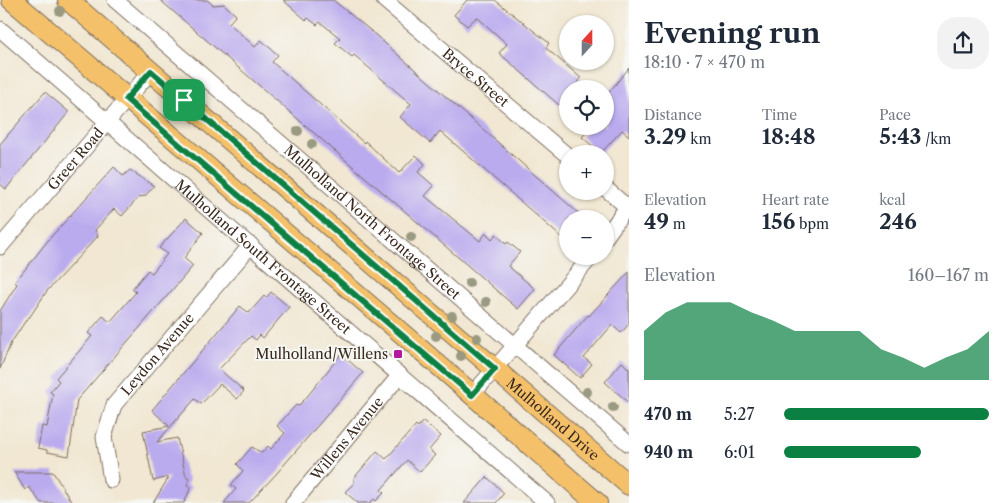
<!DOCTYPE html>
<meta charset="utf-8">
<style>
body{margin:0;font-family:"Libre Caslon Text",serif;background:#f2f2f3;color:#1f2937;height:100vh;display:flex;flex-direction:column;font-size:19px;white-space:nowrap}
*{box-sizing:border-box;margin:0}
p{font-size:16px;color:#747a83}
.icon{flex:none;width:28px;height:28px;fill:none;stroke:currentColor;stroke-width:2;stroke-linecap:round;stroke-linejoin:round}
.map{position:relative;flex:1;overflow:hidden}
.details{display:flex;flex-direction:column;background:#fff;width:375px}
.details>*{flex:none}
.needle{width:32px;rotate:21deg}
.buttons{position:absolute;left:559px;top:15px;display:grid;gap:10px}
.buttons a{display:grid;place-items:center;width:55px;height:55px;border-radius:50%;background:#fff;box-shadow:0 1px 4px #0004;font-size:25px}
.pin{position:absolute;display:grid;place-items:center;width:42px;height:42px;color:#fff;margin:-21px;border-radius:10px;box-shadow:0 2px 8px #0006}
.round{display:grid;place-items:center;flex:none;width:52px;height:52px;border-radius:20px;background:#f2f2f3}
.summary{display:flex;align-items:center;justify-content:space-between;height:85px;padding:0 15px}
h1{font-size:28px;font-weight:700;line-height:38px}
.figures{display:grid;grid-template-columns:repeat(3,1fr);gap:8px;height:85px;padding:5px 15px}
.figures div{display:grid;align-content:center}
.figures b{font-size:21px;font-weight:700}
.figures small{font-size:14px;font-weight:400}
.figures p{font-size:14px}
.chart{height:140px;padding:10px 15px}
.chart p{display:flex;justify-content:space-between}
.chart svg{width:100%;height:90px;margin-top:5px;fill:#0b8043;opacity:.7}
ul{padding:0 15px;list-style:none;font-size:16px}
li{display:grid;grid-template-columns:80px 60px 1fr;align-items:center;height:38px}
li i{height:12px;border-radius:6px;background:#0b8043}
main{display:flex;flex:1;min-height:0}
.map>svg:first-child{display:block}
.building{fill:#baaaee}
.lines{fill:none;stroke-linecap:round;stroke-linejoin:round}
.minor-casing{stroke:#7b6c5d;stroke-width:17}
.major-casing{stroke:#7b6c5d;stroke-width:22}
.minor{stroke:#fff;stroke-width:15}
.major{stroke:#f4c16a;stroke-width:20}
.tree{fill:#999a81}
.route-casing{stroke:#fff;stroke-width:10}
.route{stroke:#0b8043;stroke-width:6}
.poi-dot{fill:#b5179e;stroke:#f6f6f2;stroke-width:2}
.labels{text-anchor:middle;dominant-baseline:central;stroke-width:4;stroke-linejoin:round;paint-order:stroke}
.street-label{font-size:14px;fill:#3b2a1e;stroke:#f6f6f2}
.poi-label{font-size:14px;fill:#3b2a1e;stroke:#f6f6f2;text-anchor:end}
</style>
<main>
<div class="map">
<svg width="629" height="503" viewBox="0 0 629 503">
<rect width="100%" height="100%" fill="#f6f6f2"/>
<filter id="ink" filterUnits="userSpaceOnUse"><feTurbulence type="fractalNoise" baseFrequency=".02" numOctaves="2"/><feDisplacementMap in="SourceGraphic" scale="10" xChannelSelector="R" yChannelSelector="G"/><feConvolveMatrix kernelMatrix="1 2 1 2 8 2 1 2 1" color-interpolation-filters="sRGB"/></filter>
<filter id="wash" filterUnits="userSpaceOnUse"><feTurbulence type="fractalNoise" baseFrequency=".0096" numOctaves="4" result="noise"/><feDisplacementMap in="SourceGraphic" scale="20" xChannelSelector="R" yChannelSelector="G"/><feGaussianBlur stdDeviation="1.12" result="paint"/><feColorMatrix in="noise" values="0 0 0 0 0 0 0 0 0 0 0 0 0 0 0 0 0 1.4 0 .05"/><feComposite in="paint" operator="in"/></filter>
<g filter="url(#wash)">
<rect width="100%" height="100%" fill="#f1e7d2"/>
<g id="blocks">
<!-- building -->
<path class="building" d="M 160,0 L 207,0 L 213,5 L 224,4 L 236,15 L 229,23 L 255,47 L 261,40 L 278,55 L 272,62 L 364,143 L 365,141 L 399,173 L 416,155 L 425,164 L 418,172 L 434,186 L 425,196 L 480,241 L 486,233 L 492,239 L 496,234 L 506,244 L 508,242 L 520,252 L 508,266 L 535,289 L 518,309 Z
M 283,0 L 333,0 L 371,31 L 585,219 L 568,219 L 568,243 L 440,131 L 430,143 L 400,117 L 411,104 L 354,55 L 352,57 L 335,43 L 340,38 L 320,22 L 317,25 L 308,18 L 306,20 Z
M 467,0 L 495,0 L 549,43 L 546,48 L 581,78 L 573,89 L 568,89 L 568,95 L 559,105 L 499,53 L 507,44 L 477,17 L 467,26 L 454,15 Z
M 629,68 L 629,136 L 622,130 L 601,153 L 582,137 L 592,126 L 605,126 L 605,97 Z
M 45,92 L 69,112 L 6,189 L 0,184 L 0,144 Z
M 114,167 L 123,176 L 130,170 L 154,186 L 145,196 L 139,197 L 122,216 L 114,209 L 95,230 L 98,236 L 47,291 L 29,318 L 28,317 L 11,343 L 0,369 L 0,311 L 17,284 L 15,282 L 50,238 Z
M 186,218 L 203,233 L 184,258 L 193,266 L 77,400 L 69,456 L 47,452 L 47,450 L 38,448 L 42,426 L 47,427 L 53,394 L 50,392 L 59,381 L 56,378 L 92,336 L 88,333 L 103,316 L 110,322 L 136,292 L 132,289 L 148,270 L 152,273 L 167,254 L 159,248 Z
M 629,272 L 629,324 L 621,333 L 612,325 L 584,358 L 592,364 L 580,378 L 554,355 L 588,315 L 589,316 Z
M 271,292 L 289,307 L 263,338 L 260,335 L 256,340 L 251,336 L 219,369 L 244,391 L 237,399 L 220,384 L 201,404 L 195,399 L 157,442 L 177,438 L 186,476 L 189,478 L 187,485 L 191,487 L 184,503 L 153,503 L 169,477 L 153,481 L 143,431 L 169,426 L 152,410 L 240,306 L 249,313 L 264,296 L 266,298 Z
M 341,354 L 363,373 L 277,473 L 249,503 L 224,503 L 236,489 L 231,485 L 243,471 L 237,464 L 252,447 L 262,453 L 268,446 L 271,449 L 285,433 L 277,426 L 296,405 L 298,406 L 306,398 Z
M 622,362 L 629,369 L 629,403 L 605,382 Z
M 423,421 L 441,436 L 429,450 L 435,455 L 420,472 L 407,460 L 381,490 L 384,493 L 376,501 L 374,499 L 370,503 L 358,503 L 345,492 L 354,483 L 354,478 L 377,451 L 386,459 L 416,425 L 418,427 Z
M 14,472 L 53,472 L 72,503 L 41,503 L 29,487 L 25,490 Z
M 487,477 L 504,493 L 496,503 L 464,503 Z"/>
</g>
</g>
<g filter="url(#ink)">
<use href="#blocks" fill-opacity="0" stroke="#7b6c5d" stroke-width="1"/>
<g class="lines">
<!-- minor casing -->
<g class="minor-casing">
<g id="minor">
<path id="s1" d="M 115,0 L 629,444"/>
<path id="s2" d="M 384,0 L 568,156"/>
<path id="s3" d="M 0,29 L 547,503"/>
<path d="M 605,188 L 627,207"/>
<path d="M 605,238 L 629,204"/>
<path id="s4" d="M 0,247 L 151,71"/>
<path d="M 472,395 L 592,256"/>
<path id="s5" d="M 111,480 L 104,437 L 114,405 L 251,245"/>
<path id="s6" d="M 293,503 L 400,375"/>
</g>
</g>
<!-- major casing -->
<g class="major-casing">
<g id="major">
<path d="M 12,0 L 398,330 L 597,503"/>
<path id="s7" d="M 68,0 L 629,485"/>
</g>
</g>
<!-- minor -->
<use href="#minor" class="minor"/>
<!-- major -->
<use href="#major" class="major"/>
</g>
<!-- trees -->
<g class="tree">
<circle cx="60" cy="11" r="5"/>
<circle cx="298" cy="131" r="5"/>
<circle cx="312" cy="144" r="5"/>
<circle cx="411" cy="237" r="5"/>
<circle cx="469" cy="283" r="5"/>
<circle cx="486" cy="302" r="5"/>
<circle cx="452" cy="316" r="5"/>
<circle cx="436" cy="336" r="5"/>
<circle cx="477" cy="338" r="5"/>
<circle cx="461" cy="356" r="5"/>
<circle cx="587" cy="392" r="5"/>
<circle cx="613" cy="407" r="5"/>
</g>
</g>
<g class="lines" filter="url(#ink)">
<!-- route casing -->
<g class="route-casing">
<path id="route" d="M 151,71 L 495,369 L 472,395 L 126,99 Z"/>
</g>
<!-- route -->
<use href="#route" class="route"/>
</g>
<!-- markers -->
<rect class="poi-dot" x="393" y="349" width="10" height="10" rx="2.5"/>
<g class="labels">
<!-- street labels -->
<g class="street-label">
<text stroke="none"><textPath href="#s2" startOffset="120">Bryce Street</textPath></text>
<text stroke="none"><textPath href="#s4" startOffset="116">Greer Road</textPath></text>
<text stroke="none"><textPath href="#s1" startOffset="340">Mulholland North Frontage Street</textPath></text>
<text stroke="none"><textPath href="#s3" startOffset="348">Mulholland South Frontage Street</textPath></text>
<text stroke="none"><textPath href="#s5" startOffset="144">Leydon Avenue</textPath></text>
<text stroke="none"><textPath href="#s7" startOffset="641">Mulholland Drive</textPath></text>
<text stroke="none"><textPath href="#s6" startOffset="84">Willens Avenue</textPath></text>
</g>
<!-- poi labels -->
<g class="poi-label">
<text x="388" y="354">Mulholland/Willens</text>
</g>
</g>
</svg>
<div class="buttons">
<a><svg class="needle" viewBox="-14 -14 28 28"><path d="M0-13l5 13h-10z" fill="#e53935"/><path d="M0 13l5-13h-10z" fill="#747a83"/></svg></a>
<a><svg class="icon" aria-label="locate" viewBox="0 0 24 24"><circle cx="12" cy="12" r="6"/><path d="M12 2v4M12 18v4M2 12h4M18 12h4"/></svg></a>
<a>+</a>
<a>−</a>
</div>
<div class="pin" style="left:184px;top:100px;background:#1e9e55"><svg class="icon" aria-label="arrive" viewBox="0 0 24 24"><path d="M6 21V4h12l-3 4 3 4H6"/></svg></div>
</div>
<section class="details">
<div class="summary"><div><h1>Evening run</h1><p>18:10 · 7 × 470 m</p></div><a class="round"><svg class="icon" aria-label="share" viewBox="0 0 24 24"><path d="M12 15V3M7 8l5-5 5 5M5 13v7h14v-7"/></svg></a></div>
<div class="figures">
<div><p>Distance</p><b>3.29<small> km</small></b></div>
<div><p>Time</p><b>18:48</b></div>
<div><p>Pace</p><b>5:43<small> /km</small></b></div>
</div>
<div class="figures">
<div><p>Elevation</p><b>49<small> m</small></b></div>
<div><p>Heart rate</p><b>156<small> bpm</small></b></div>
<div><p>kcal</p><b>246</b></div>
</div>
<div class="chart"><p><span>Elevation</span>160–167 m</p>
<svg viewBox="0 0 160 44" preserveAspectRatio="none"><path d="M0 44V20L10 11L20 6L30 6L40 6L50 11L60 15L70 20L80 20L90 20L100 20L110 29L120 33L130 38L140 33L150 29L160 20V44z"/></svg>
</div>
<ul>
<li><b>470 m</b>5:27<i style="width:100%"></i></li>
<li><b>940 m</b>6:01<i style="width:67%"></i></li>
</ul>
</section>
</main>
